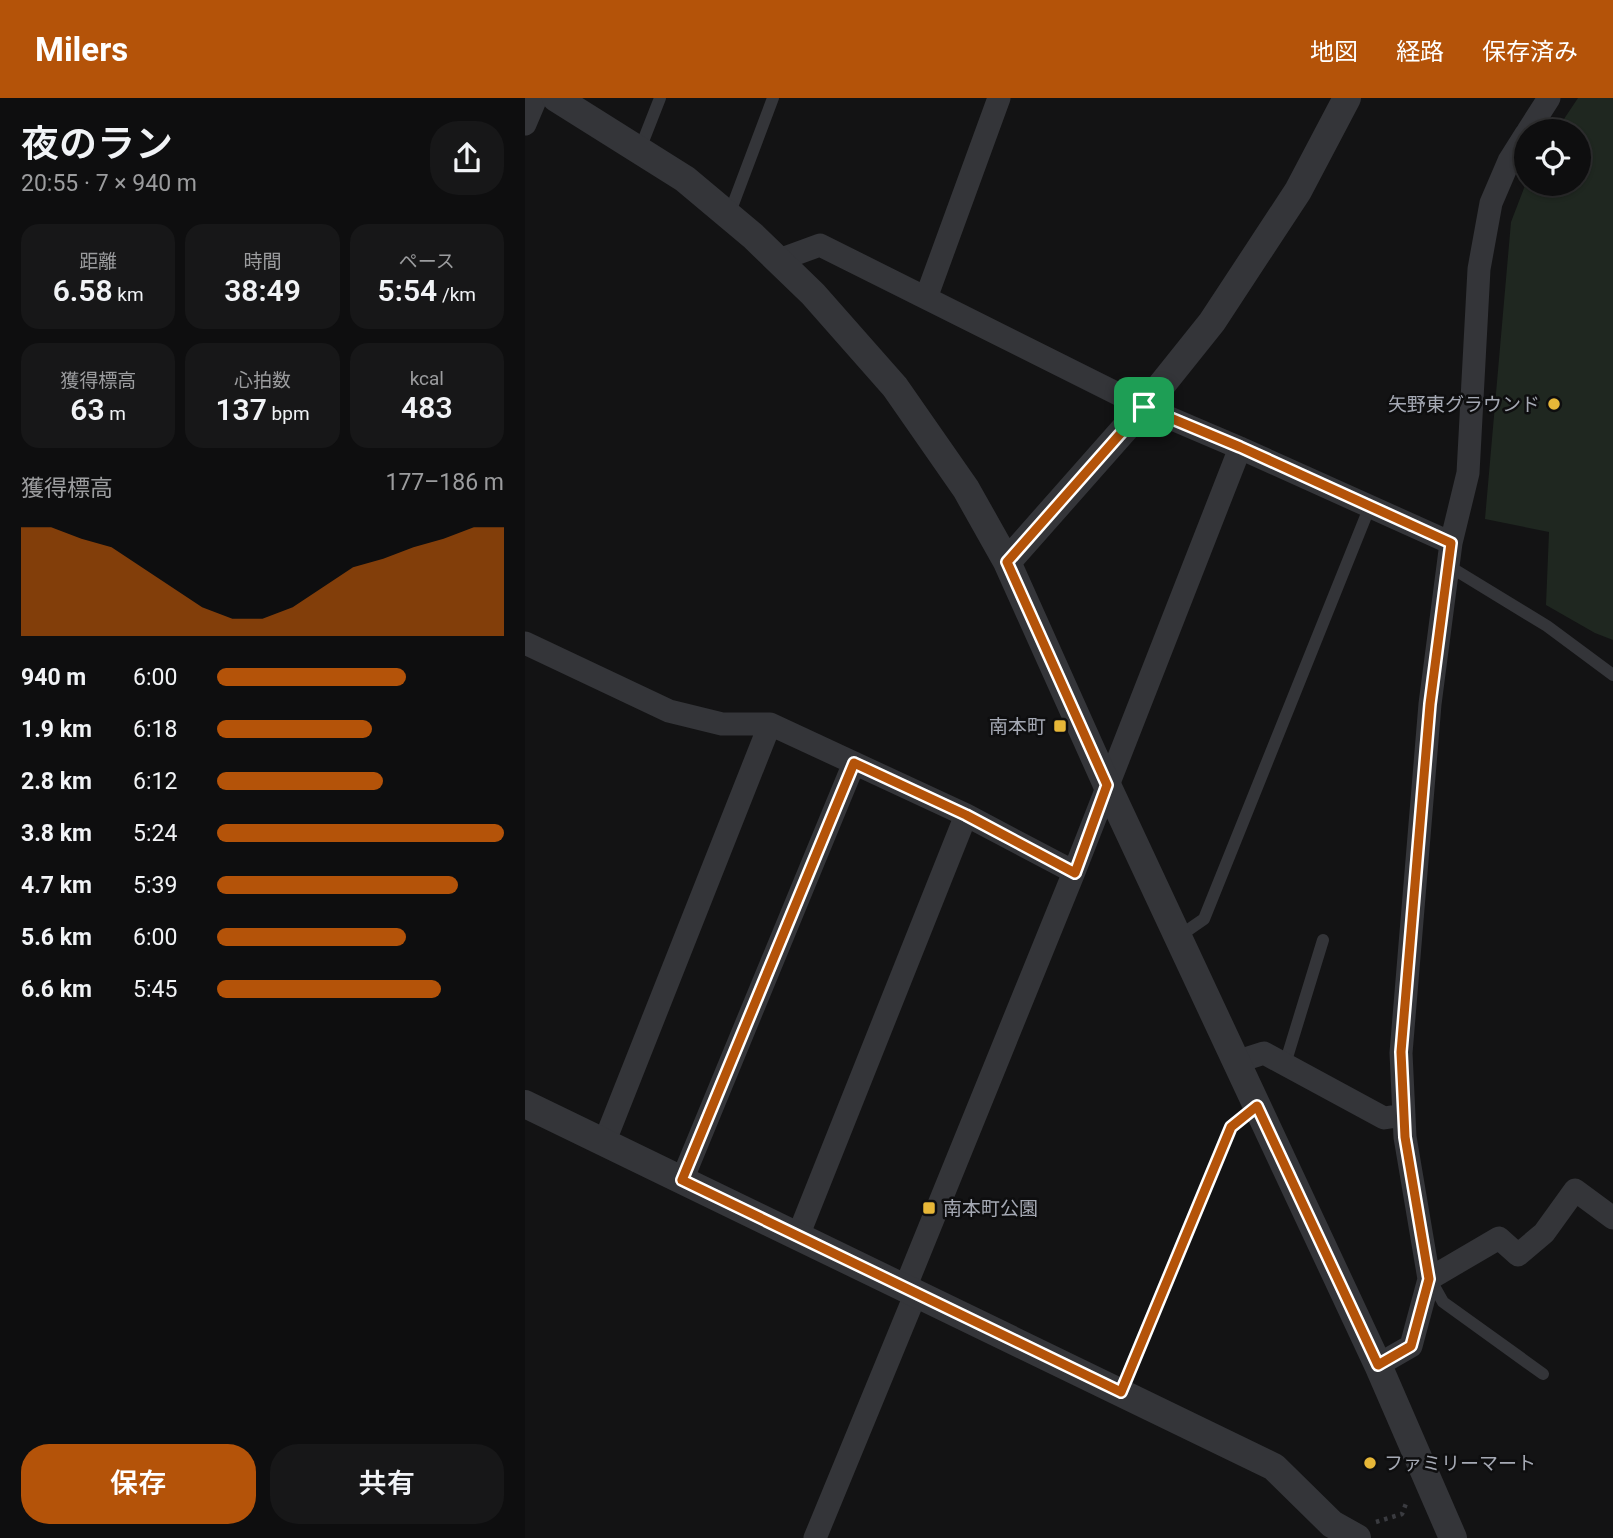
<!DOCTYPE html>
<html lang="ja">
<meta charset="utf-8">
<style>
body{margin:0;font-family:Roboto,"Noto Sans JP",sans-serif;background:#171718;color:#f1f3f6;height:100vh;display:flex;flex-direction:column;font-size:26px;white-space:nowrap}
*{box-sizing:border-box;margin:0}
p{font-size:23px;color:#9b9c9e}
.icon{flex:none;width:38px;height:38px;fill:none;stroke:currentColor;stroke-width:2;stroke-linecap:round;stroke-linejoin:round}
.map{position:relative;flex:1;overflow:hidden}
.side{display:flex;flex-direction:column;background:#0e0e0f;width:525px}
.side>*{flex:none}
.fabs{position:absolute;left:989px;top:21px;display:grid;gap:14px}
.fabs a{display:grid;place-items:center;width:77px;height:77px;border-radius:50%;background:#0e0e0f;box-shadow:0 2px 5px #0004,0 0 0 2px #2e2e2f;font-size:35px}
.pin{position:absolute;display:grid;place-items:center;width:60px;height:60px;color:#fff;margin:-30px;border-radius:14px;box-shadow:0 4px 10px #0006}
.round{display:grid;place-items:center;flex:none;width:74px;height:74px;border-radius:28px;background:#171718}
.headline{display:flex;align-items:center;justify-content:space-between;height:119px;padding:0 21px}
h1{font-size:38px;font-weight:600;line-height:52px}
.metrics{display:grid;grid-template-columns:repeat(3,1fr);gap:10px;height:119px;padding:7px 21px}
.metrics div{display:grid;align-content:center;border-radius:18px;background:#171718;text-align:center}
.metrics b{font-size:30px;font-weight:600}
.metrics small{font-size:19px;font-weight:400}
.metrics p{font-size:19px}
.chart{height:196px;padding:14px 21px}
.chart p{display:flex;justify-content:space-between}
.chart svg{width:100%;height:126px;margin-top:7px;fill:#b45309;opacity:.7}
.button{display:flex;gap:14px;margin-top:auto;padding:14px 21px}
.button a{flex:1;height:80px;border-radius:28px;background:#b45309;color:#fff;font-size:28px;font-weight:600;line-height:80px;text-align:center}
.button a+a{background:#171718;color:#f1f3f6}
ul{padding:0 21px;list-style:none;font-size:23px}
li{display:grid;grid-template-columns:112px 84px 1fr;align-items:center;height:52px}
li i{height:18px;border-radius:9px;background:#b45309}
header{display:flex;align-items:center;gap:42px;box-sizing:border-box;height:98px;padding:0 35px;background:#b45309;color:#fff}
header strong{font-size:33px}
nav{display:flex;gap:38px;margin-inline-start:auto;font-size:24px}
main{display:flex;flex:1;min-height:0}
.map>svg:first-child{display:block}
.green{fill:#1f2720}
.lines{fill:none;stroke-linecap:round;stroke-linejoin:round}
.path{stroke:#3a3b40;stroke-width:4.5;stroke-dasharray:3.5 5;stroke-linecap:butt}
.service{stroke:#343539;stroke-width:12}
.minor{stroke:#343539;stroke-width:23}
.tertiary{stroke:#343539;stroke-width:28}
.route-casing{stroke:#fff;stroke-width:14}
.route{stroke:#b45309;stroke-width:9}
.poi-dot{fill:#e7b738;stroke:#0e0e0f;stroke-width:2.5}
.labels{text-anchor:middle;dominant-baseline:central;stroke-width:5;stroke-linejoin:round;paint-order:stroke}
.poi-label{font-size:19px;fill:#a5a9b4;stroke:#0e0e0f;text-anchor:end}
</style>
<header>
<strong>Milers</strong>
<nav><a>地図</a><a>経路</a><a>保存済み</a></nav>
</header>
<main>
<section class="side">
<div class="headline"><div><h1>夜のラン</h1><p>20:55 · 7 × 940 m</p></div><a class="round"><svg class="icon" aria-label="share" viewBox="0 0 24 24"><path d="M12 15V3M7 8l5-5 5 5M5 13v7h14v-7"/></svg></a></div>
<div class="metrics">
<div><p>距離</p><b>6.58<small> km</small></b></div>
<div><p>時間</p><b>38:49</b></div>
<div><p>ペース</p><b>5:54<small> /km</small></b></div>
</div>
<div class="metrics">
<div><p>獲得標高</p><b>63<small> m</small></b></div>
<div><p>心拍数</p><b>137<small> bpm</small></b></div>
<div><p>kcal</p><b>483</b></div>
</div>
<div class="chart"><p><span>獲得標高</span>177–186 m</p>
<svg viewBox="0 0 160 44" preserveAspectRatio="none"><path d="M0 44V6L10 6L20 10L30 13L40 20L50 27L60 34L70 38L80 38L90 34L100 27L110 20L120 17L130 13L140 10L150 6L160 6V44z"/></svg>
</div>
<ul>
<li><b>940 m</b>6:00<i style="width:66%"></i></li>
<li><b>1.9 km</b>6:18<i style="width:54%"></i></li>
<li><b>2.8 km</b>6:12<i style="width:58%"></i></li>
<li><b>3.8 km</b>5:24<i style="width:100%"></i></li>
<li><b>4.7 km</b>5:39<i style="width:84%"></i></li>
<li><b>5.6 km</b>6:00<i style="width:66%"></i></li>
<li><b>6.6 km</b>5:45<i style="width:78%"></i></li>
</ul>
<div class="button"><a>保存</a><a>共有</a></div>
</section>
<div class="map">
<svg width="1088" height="1440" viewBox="0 0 1088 1440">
<rect width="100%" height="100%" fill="#131314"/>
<!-- green -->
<path class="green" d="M 1053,0 L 1088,0 L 1088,542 L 1070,535 L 1021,507 L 1024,434 L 960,421 L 986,124 L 1001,85 L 1054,86 L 1054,33 L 1031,33 Z"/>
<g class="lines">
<!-- path -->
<path class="path" d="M 851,1424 L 877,1416 L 882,1403"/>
<!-- service -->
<path class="service" d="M 115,51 L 135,0
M 204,117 L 248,0
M 922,467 L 1022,528 L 1088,577
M 653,839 L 679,821 L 845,408
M 760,966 L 798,842
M 905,1181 L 918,1204 L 1018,1276
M 596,1294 L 706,1029 L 732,1008"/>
<!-- minor -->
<path class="minor" d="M 0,26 L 11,0
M 1003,33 L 1024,0
M 254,162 L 295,147 L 619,309 L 715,350 L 926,445
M 401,200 L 474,0
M 0,545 L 144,613 L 197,626 L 245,626 L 441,717 L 549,774
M 711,964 L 739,955 L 859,1020 L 879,1017
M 79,1045 L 245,626
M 157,1082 L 329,665
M 273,1138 L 441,717
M 904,1181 L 974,1140 L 993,1157 L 1019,1135 L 1050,1092 L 1088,1120
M 380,1190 L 549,774 L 715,350
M 853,1267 L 886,1248 L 904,1181 L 880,1039 L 876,955 L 905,606 L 926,445 L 943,375 L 954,171 L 966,105 L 984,63 L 1001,36
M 290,1440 L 391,1195"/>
<!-- tertiary -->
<path class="tertiary" d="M 31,0 L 160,81 L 228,138 L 288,196 L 370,289 L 441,391 L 482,464 L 582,687 L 853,1267 L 928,1440
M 482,464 L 619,309 L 687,224 L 773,93 L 822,0
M 0,1006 L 749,1369 L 807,1426 L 832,1440"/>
</g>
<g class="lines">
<!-- route casing -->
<g class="route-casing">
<path id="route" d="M 619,309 L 715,349 L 926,445 L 905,606 L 876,954 L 880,1039 L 904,1181 L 886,1248 L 853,1267 L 732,1008 L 706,1029 L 596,1294 L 157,1082 L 329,665 L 441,717 L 550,775 L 582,687 L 482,464 Z"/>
</g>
<!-- route -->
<use href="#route" class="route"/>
</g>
<!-- markers -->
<g class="poi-dot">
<circle cx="1029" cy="306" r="7"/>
<rect x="528" y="621" width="14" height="14" rx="3.5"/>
<rect x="397" y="1103" width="14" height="14" rx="3.5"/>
<circle cx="845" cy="1365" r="7"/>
</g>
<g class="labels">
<!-- poi labels -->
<g class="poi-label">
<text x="1015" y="306">矢野東グラウンド</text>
<text x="521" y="628">南本町</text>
<text x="418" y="1110" text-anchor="start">南本町公園</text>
<text x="859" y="1365" text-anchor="start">ファミリーマート</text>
</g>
</g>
</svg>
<div class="fabs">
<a><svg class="icon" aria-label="locate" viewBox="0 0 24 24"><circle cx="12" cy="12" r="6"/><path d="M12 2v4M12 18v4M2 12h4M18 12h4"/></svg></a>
</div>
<div class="pin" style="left:619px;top:309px;background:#1e9e55"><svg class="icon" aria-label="arrive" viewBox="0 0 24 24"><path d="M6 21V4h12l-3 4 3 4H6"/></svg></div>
</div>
</main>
